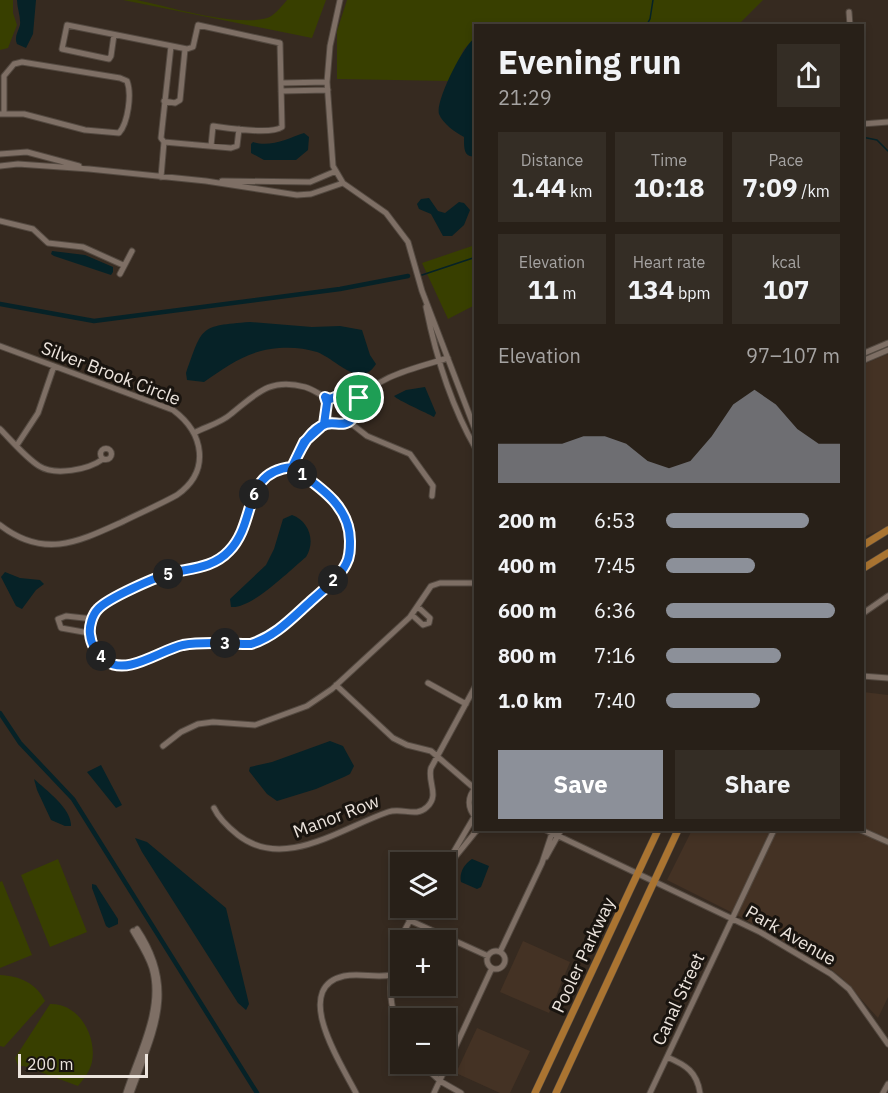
<!DOCTYPE html>
<meta charset="utf-8">
<style>
body{margin:0;font-family:"IBM Plex Sans",sans-serif;background:#342d25;color:#f1f3f6;height:100vh;display:flex;flex-direction:column;font-size:22px;white-space:nowrap}
*{box-sizing:border-box;margin:0}
p{font-size:20px;color:#a5a3a2}
.icon{flex:none;width:33px;height:33px;fill:none;stroke:currentColor;stroke-width:2;stroke-linecap:round;stroke-linejoin:round}
.map{position:relative;flex:1;overflow:hidden}
.drawer{position:absolute;left:474px;top:24px;width:390px;height:807px;display:flex;flex-direction:column;background:#282018;border-radius:0px;box-shadow:0 3px 9px #0003,0 0 0 2px #443e37}
.drawer>*{flex:none}
.tools{position:absolute;left:390px;top:852px;display:grid;gap:12px}
.tools a{display:grid;place-items:center;width:66px;height:66px;border-radius:0px;background:#282018;box-shadow:0 3px 9px #0003,0 0 0 2px #443e37;font-size:30px}
.scale{position:absolute;left:18px;bottom:15px;width:130px;box-sizing:border-box;padding-left:6px;border:3px solid #ece4dd;border-top:0;font-size:16px;line-height:21px;white-space:nowrap;color:#ece4dd;-webkit-text-stroke:4px #19140f;paint-order:stroke}
.pin{position:absolute;display:grid;place-items:center;width:51px;height:51px;color:#fff;margin:-26px;border:3px solid #fff;border-radius:50%;box-shadow:0 2px 6px #0007}
.km{position:absolute;width:30px;height:30px;margin:-15px;border-radius:50%;background:#222;color:#fff;font-size:16px;line-height:30px;text-align:center}
.round{display:grid;place-items:center;flex:none;width:63px;height:63px;border-radius:0px;background:#342d25}
.head{display:flex;align-items:center;justify-content:space-between;height:102px;padding:0 24px}
h1{font-size:33px;font-weight:800;line-height:45px}
.figures{display:grid;grid-template-columns:repeat(3,1fr);gap:9px;height:102px;padding:6px 24px}
.figures div{display:grid;align-content:center;border-radius:0px;background:#342d25;text-align:center}
.figures b{font-size:26px;font-weight:800}
.figures small{font-size:16px;font-weight:400}
.figures p{font-size:16px}
.chart{height:168px;padding:12px 24px}
.chart p{display:flex;justify-content:space-between}
.chart svg{width:100%;height:108px;margin-top:6px;fill:#8c9099;opacity:.7}
.button{display:flex;gap:12px;margin-top:auto;padding:12px 24px}
.button a{flex:1;height:69px;border-radius:0px;background:#8c9099;color:#fff;font-size:24px;font-weight:800;line-height:69px;text-align:center}
.button a+a{background:#342d25;color:#f1f3f6}
ul{padding:0 24px;list-style:none;font-size:20px}
li{display:grid;grid-template-columns:96px 72px 1fr;align-items:center;height:45px}
li i{height:15px;border-radius:8px;background:#8c9099}
.map>svg:first-child{display:block}
.built{fill:#443224}
.green{fill:#383f00}
.water{fill:#062227}
.lines{fill:none;stroke-linecap:round;stroke-linejoin:round}
.stream{stroke:#062227;stroke-width:1.5}
.canal{stroke:#062227;stroke-width:4.5}
.minor-casing{stroke:#534940;stroke-width:7}
.major-casing{stroke:#534940;stroke-width:8}
.minor{stroke:#7e6f65;stroke-width:5}
.major{stroke:#aa7431;stroke-width:7}
.route-casing{stroke:#fff;stroke-width:12}
.route{stroke:#1a73e8;stroke-width:8}
.labels{text-anchor:middle;dominant-baseline:central;stroke-width:6;stroke-linejoin:round;paint-order:stroke}
.street-label{font-size:18px;fill:#ece4dd;stroke:#19140f}
</style>
<div class="map">
<svg width="888" height="1093" viewBox="0 0 888 1093">
<rect width="100%" height="100%" fill="#362a20"/>
<!-- built -->
<path class="built" d="M 888,354 L 888,527 L 863,537 L 862,365 Z
M 863,692 L 888,695 L 888,997 L 878,1018 L 843,979 L 826,965 L 737,915 L 667,880 L 692,830 L 862,830 Z
M 523,941 L 570,962 L 549,1013 L 500,992 Z
M 477,1028 L 530,1051 L 510,1093 L 500,1093 L 456,1073 Z"/>
<!-- green -->
<path class="green" d="M 0,0 L 13,0 L 13,13 L 17,25 L 8,48 L 0,50 Z
M 123,0 L 137,0 C 170,7 236,27 267,18 C 274,16 282,6 287,0 L 326,0 L 312,38 Z
M 347,0 L 763,0 L 738,25 L 476,26 L 475,38 L 464,49 L 449,81 L 337,79 L 337,31 Z
M 475,245 L 475,305 L 448,319 L 422,263 Z
M 58,859 L 87,932 L 50,947 L 21,875 Z
M 2,881 L 32,955 L 0,968 L 0,882 Z
M 0,975 C 20,976 36,983 45,1001 L 4,1047 L 0,1046 Z
M 50,1004 C 79,1003 97,1036 92,1062 C 90,1071 84,1079 78,1086 L 24,1066 L 18,1066 L 15,1058 Z"/>
<!-- water -->
<path class="water" d="M 17,0 L 36,0 L 33,34 L 26,48 L 17,44 C 14,37 18,32 20,25 C 21,17 17,8 17,0 Z
M 475,38 L 476,156 C 463,159 464,146 464,137 C 455,132 443,124 439,114 C 435,101 464,44 475,38 Z
M 304,133 L 309,137 L 308,150 L 296,160 L 264,160 L 251,153 L 251,144 L 253,142 C 270,148 289,138 304,133 Z
M 429,198 L 438,211 L 445,213 L 459,202 L 464,203 L 470,210 L 464,225 L 452,236 L 443,236 L 431,214 L 419,209 L 417,204 L 421,199 Z
M 52,251 L 85,255 L 113,267 L 113,272 L 111,275 L 54,256 L 51,254 Z
M 250,322 L 312,327 L 340,326 L 362,330 L 370,355 L 376,364 C 360,390 336,359 317,352 C 305,348 291,347 279,348 C 249,350 228,365 204,382 L 187,380 L 186,373 C 203,326 199,326 250,322 Z
M 425,387 L 436,413 L 434,417 C 427,413 397,400 394,396 L 406,390 Z
M 292,515 C 309,521 316,541 306,557 C 290,570 252,609 231,607 L 230,599 L 266,565 L 274,549 L 283,519 Z
M 5,572 L 20,578 L 40,580 L 44,584 L 36,590 L 22,609 L 16,606 L 1,577 Z
M 330,741 L 343,746 L 354,766 L 350,774 L 344,777 L 316,789 L 277,801 L 267,794 L 249,771 L 250,767 L 272,762 Z
M 101,765 L 122,805 L 116,808 L 87,772 Z
M 34,779 C 46,790 72,809 71,826 L 65,826 L 51,820 L 37,790 Z
M 135,838 L 147,842 L 226,908 L 249,1004 L 246,1010 L 238,1003 L 142,852 Z
M 472,859 L 489,866 L 481,887 L 477,889 L 461,882 C 459,873 464,864 472,859 Z
M 92,884 L 96,885 L 118,919 L 118,924 L 109,928 L 106,926 L 92,888 Z"/>
<g class="lines">
<!-- stream -->
<path class="stream" d="M 646,26 L 650,19 L 653,0
M 862,137 L 877,140 L 888,151
M 422,275 L 476,257"/>
<!-- canal -->
<path class="canal" d="M 0,304 L 94,321 L 340,289 L 408,276
M 0,713 L 20,743 L 73,799 L 257,1093"/>
<!-- minor casing -->
<g class="minor-casing">
<path id="minor" d="M 340,0 L 330,46 L 327,82 L 333,166 L 343,183 L 386,213 L 408,242 L 422,291 L 476,432
M 849,12 L 850,26
M 114,35 L 111,56 L 109,59 L 62,49 L 67,25 L 187,49 L 193,47 L 198,25 L 280,43 L 282,127 C 271,135 228,128 213,126 L 211,146
M 171,46 L 161,138 L 164,142 L 231,148 L 237,146 L 239,129
M 281,83 L 327,82
M 281,91 L 328,90
M 164,101 L 175,103 L 180,100 L 185,49
M 0,114 L 24,114 L 85,130 L 119,133 C 128,123 132,94 127,81 L 120,78 L 22,62 L 14,64 L 4,76 L 4,113
M 862,124 L 888,122
M 0,154 L 27,152 L 79,166
M 0,166 L 18,164 L 89,169 L 206,181 L 297,195 L 311,194 L 343,183
M 161,177 L 164,142
M 222,181 L 310,182 L 336,171
M 0,221 L 33,229 L 48,243 L 83,247 L 123,265
M 120,274 L 132,251
M 426,307 C 436,357 450,404 476,449
M 0,346 L 173,410 C 204,433 211,471 177,495 C 159,505 140,513 122,522 C 78,542 44,559 0,525
M 862,354 L 888,343
M 862,361 L 888,350
M 354,405 C 374,376 416,368 448,358
M 353,425 C 353,412 358,403 345,396 L 331,398 L 326,410 L 331,422 L 353,425 L 367,436 L 410,454 L 433,486 L 432,496
M 0,429 C 12,441 25,457 39,466 C 55,476 88,470 103,459
M 194,433 C 205,427 221,423 231,414 C 256,394 270,377 305,387 C 315,390 321,396 330,399
M 17,445 L 38,413 L 54,366
M100.5 454a5.5 5.5 0 1 1 11 0a5.5 5.5 0 1 1-11 0Z
M 292,467 C 319,487 350,506 350,543 C 350,551 349,559 345,565 C 337,579 322,590 311,601 C 294,616 278,635 256,642 C 234,649 208,640 184,645 C 162,650 138,670 115,665 C 100,662 89,645 90,631 C 90,624 93,614 97,610 C 107,599 156,577 171,573 C 187,569 203,569 218,560 C 262,534 234,473 292,467 Z
M 292,467 C 301,448 310,427 333,422
M 862,614 L 888,596
M 412,615 L 423,625 L 429,623 L 430,618 L 418,607
M 89,633 L 61,628 L 58,619 L 66,616 L 93,619
M 862,676 L 888,678
M 428,683 L 466,704
M 336,685 L 393,738 L 407,745 L 431,751 L 474,788
M 163,746 L 181,732 L 198,724 L 213,722 L 255,725 L 307,706 L 332,689 L 410,617 L 431,586 L 440,583 L 476,583
M 476,787 C 467,797 467,808 476,818
M 214,808 C 219,819 228,827 238,835 C 284,871 341,828 388,812 C 402,807 416,818 427,807 C 440,795 427,782 431,768 L 476,685
M 546,830 L 760,932 L 831,974 L 849,989 L 888,1044
M 861,830 L 888,842
M 546,857 L 561,830
M 446,865 L 474,817
M 447,867 L 477,830
M 409,920 L 488,956
M487 960a9 9 0 1 1 18 0a9 9 0 1 1-18 0Z
M 500,952 L 542,863 L 553,830
M 400,1031 C 381,990 393,943 418,908
M 667,1057 C 686,1065 697,1072 700,1093
M 421,1064 L 440,1081 L 461,1093
M 126,1093 C 138,1055 164,1009 152,968 C 148,955 140,943 133,931
M 131,1093 C 153,1031 178,990 137,929
M 356,1093 C 343,1067 290,988 344,976 C 360,973 376,978 391,975
M 434,1093 L 492,968
M 650,1093 L 774,830
M 883,1093 L 888,1084"/>
</g>
<!-- major casing -->
<g class="major-casing">
<path id="major" d="M 862,546 L 888,530
M 862,569 L 888,553
M 535,1093 L 658,830
M 556,1093 L 678,830"/>
</g>
<!-- minor -->
<use href="#minor" class="minor"/>
<!-- major -->
<use href="#major" class="major"/>
</g>
<g class="lines">
<!-- route casing -->
<g class="route-casing">
<path id="route" d="M 359,398 L 350,399 L 340,395 L 330,399 L 325,397 L 327,403 L 324,424 L 304,442 L 292,467 C 318,486 350,505 350,541 C 350,549 350,557 346,564 C 339,578 323,590 311,601 C 292,618 276,636 251,644 C 229,644 205,641 183,645 C 160,650 128,676 106,661 C 97,654 91,645 90,634 C 89,627 92,615 98,609 C 108,598 156,577 171,573 C 192,568 213,568 229,551 C 258,521 241,472 292,467 C 300,451 308,430 326,424 C 335,421 344,428 352,419 C 357,412 354,406 359,398"/>
</g>
<!-- route -->
<use href="#route" class="route"/>
</g>
<g class="labels">
<!-- street labels -->
<g class="street-label">
<text transform="translate(111 373) rotate(21)">Silver Brook Circle</text>
<text transform="translate(336 816) rotate(-21)">Manor Row</text>
<text transform="translate(791 935) rotate(30)">Park Avenue</text>
<text transform="translate(583 955) rotate(-65)">Pooler Parkway</text>
<text transform="translate(678 999) rotate(-65)">Canal Street</text>
</g>
</g>
</svg>
<div class="tools">
<a><svg class="icon" aria-label="layers" viewBox="0 0 24 24"><path d="M12 4l9 5-9 5-9-5zM3 14l9 5 9-5"/></svg></a>
<a>+</a>
<a>−</a>
</div>
<div class="scale">200 m</div>
<div class="pin" style="left:359px;top:398px;background:#1e9e55"><svg class="icon" aria-label="arrive" viewBox="0 0 24 24"><path d="M6 21V4h12l-3 4 3 4H6"/></svg></div>
<b class="km" style="left:302px;top:474px">1</b>
<b class="km" style="left:333px;top:580px">2</b>
<b class="km" style="left:225px;top:643px">3</b>
<b class="km" style="left:101px;top:656px">4</b>
<b class="km" style="left:168px;top:574px">5</b>
<b class="km" style="left:254px;top:494px">6</b>
<section class="drawer">
<div class="head"><div><h1>Evening run</h1><p>21:29</p></div><a class="round"><svg class="icon" aria-label="share" viewBox="0 0 24 24"><path d="M12 15V3M7 8l5-5 5 5M5 13v7h14v-7"/></svg></a></div>
<div class="figures">
<div><p>Distance</p><b>1.44<small> km</small></b></div>
<div><p>Time</p><b>10:18</b></div>
<div><p>Pace</p><b>7:09<small> /km</small></b></div>
</div>
<div class="figures">
<div><p>Elevation</p><b>11<small> m</small></b></div>
<div><p>Heart rate</p><b>134<small> bpm</small></b></div>
<div><p>kcal</p><b>107</b></div>
</div>
<div class="chart"><p><span>Elevation</span>97–107 m</p>
<svg viewBox="0 0 160 44" preserveAspectRatio="none"><path d="M0 44V28L10 28L20 28L30 28L40 25L50 25L60 28L70 35L80 38L90 35L100 25L110 12L120 6L130 12L140 22L150 28L160 28V44z"/></svg>
</div>
<ul>
<li><b>200 m</b>6:53<i style="width:82%"></i></li>
<li><b>400 m</b>7:45<i style="width:51%"></i></li>
<li><b>600 m</b>6:36<i style="width:97%"></i></li>
<li><b>800 m</b>7:16<i style="width:66%"></i></li>
<li><b>1.0 km</b>7:40<i style="width:54%"></i></li>
</ul>
<div class="button"><a>Save</a><a>Share</a></div>
</section>
</div>
